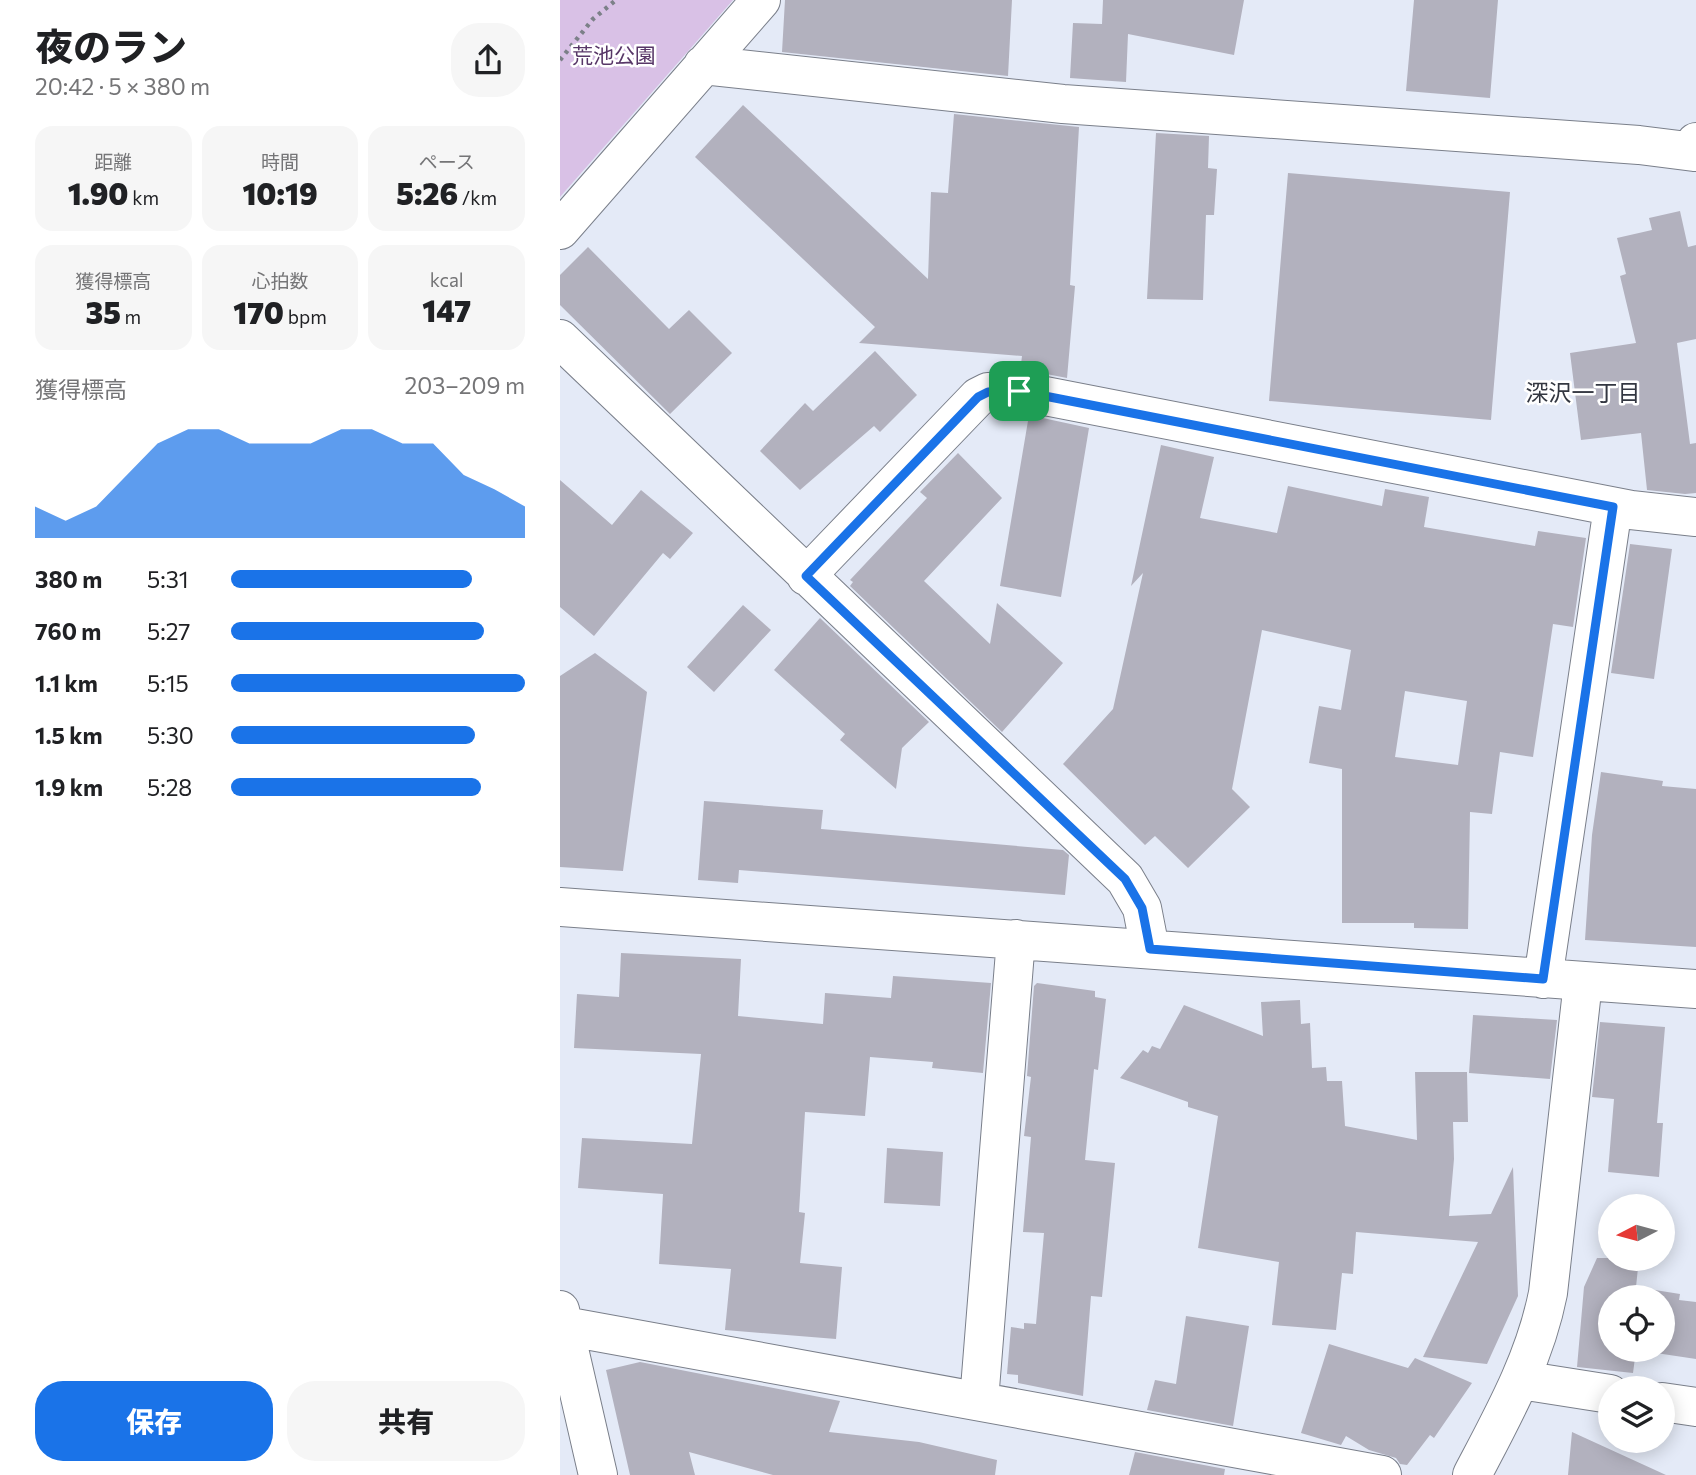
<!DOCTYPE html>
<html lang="ja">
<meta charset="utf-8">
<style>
body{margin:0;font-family:Commissioner,"Noto Sans JP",sans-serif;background:#f6f6f6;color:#202124;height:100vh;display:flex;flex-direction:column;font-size:26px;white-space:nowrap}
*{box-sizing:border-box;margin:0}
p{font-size:23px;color:#757577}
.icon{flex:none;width:38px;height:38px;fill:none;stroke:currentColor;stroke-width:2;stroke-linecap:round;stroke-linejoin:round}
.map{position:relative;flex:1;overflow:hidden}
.details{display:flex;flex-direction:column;background:#fff;width:560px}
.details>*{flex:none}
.needle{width:46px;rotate:264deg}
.fabs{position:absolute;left:1038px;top:1194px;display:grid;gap:14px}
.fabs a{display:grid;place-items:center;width:77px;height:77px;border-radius:50%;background:#fff;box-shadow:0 4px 18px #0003;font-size:35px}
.pin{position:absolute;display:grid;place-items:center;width:60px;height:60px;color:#fff;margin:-30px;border-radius:14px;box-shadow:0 4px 10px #0006}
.round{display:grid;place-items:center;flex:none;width:74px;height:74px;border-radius:28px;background:#f6f6f6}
.headline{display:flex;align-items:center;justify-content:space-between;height:119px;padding:0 35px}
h1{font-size:38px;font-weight:800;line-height:52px}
.figures{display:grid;grid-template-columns:repeat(3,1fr);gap:10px;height:119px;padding:7px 35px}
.figures div{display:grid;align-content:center;border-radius:18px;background:#f6f6f6;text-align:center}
.figures b{font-size:30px;font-weight:800}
.figures small{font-size:19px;font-weight:400}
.figures p{font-size:19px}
.chart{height:196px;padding:14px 35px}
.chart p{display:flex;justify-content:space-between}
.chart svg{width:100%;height:126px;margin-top:7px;fill:#1a73e8;opacity:.7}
.action{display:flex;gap:14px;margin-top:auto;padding:14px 35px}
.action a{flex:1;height:80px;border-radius:28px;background:#1a73e8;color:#fff;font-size:28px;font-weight:800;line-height:80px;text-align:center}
.action a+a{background:#f6f6f6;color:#202124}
ul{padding:0 35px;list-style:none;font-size:23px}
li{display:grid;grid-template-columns:112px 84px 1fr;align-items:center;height:52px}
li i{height:18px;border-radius:9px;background:#1a73e8}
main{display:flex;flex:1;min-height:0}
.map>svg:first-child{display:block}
.green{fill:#d9c1e6}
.building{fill:#b2b1be;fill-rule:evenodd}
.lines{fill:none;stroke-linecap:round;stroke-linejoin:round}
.minor-casing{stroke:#7a7f8a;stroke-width:40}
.path{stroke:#7c8088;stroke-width:4.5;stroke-dasharray:3.5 5;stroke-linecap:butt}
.minor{stroke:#fff;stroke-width:38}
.route-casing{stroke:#fff;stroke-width:14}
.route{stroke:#1a73e8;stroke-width:9}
.labels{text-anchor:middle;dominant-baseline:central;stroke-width:5;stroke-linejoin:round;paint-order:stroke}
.park-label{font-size:21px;fill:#573667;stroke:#fff}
.neighbourhood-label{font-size:23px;fill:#333741;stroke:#fff}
</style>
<main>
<section class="details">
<div class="headline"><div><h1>夜のラン</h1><p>20:42 · 5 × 380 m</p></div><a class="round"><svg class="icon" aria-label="share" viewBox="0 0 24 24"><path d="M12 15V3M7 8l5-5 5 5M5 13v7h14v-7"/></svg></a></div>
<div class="figures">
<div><p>距離</p><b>1.90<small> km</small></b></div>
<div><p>時間</p><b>10:19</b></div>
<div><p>ペース</p><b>5:26<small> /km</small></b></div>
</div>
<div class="figures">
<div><p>獲得標高</p><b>35<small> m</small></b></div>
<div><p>心拍数</p><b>170<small> bpm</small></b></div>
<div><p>kcal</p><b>147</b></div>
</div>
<div class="chart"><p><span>獲得標高</span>203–209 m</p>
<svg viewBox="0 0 160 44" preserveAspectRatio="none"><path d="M0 44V33L10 38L20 33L30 22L40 11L50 6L60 6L70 11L80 11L90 11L100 6L110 6L120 11L130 11L140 22L150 27L160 33V44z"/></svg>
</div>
<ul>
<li><b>380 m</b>5:31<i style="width:82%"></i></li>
<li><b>760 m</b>5:27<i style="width:86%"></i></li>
<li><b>1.1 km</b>5:15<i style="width:100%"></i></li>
<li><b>1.5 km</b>5:30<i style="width:83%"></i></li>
<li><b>1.9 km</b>5:28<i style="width:85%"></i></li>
</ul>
<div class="action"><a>保存</a><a>共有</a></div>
</section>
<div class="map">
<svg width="1136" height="1475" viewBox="0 0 1136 1475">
<rect width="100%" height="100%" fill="#e4eaf7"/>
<!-- green -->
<path class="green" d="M 0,0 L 173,0 L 0,197 Z"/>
<!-- building -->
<path class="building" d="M 225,0 L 452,0 L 448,76 L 222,52 Z
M 543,0 L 684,0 L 674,55 L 568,34 L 566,82 L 510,78 L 513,23 L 542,24 Z
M 854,0 L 938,0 L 930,98 L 846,91 Z
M 183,105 L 368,279 L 371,192 L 388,193 L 394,114 L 519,127 L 510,285 L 515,286 L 507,378 L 476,372 L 477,366 L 461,364 L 462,356 L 299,343 L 315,327 L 135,157 Z
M 596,133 L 649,136 L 648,168 L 657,169 L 654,215 L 646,215 L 643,300 L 587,299 Z
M 728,173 L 950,192 L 931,420 L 709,401 Z
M 1120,211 L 1128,247 L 1136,245 L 1136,339 L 1117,343 L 1130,444 L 1136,443 L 1136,493 L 1125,494 L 1087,490 L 1081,433 L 1021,440 L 1010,353 L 1076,343 L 1060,276 L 1066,274 L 1057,238 L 1092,230 L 1089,218 Z
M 28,247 L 109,329 L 129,310 L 172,353 L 110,414 L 0,305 L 0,275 Z
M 315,351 L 357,395 L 320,432 L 314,426 L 240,490 L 200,451 L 245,403 L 253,411 Z
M 469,415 L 529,428 L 501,597 L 440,586 Z
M 601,445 L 654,457 L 640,518 L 717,533 L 728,486 L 822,506 L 825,489 L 869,497 L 864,527 L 975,546 L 978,531 L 1026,538 L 1013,627 L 993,624 L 973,757 L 940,752 L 932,814 L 910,812 L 908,929 L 854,928 L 854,923 L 782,923 L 782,769 L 749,763 L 759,706 L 781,710 L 791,650 L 702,630 L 672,789 L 690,807 L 628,868 L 595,836 L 585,845 L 503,764 L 553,709 L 583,573 L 571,586 ZM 845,691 L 907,701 L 898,765 L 835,757 Z
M 398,453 L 442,498 L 364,581 L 430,644 L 437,603 L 503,663 L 442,732 L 290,586 L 293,582 L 290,580 L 367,498 L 360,492 Z
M 0,480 L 52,525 L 81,490 L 133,533 L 110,559 L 103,553 L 34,636 L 0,607 Z
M 1070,544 L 1112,549 L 1094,679 L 1051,673 Z
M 183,605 L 211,630 L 154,692 L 127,667 Z
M 260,618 L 369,722 L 342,748 L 336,789 L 280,740 L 285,734 L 214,670 Z
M 35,653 L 87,692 L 63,871 L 0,867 L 0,676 Z
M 1041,772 L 1103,781 L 1102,786 L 1136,789 L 1136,947 L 1025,940 L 1032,835 Z
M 144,801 L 263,810 L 261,829 L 503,850 L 509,855 L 505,895 L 179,870 L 178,883 L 138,880 Z
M 61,953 L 181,959 L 178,1016 L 263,1024 L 265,993 L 331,998 L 333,976 L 431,983 L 423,1073 L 372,1068 L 373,1062 L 310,1057 L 305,1116 L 245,1112 L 239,1212 L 245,1213 L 240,1263 L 282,1267 L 276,1339 L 165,1330 L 171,1269 L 99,1264 L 103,1194 L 18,1188 L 22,1138 L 132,1144 L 141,1054 L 14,1048 L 17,994 L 59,997 Z
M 477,983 L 535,991 L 535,997 L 546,999 L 538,1070 L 534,1069 L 525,1160 L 555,1163 L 542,1297 L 531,1296 L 523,1396 L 458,1383 L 458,1375 L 447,1374 L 451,1327 L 464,1329 L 464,1323 L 476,1324 L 484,1233 L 463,1232 L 471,1137 L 464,1136 L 471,1077 L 467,1076 L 474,986 Z
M 740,1000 L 741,1024 L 750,1023 L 752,1068 L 766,1067 L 767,1081 L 782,1081 L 785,1126 L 857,1140 L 855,1072 L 907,1072 L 908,1122 L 893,1122 L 894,1159 L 889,1216 L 931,1214 L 953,1167 L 958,1296 L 927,1364 L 863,1357 L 918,1242 L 796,1232 L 793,1274 L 782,1273 L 776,1330 L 712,1325 L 719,1262 L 638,1248 L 658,1116 L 628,1107 L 628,1102 L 560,1078 L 583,1050 L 588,1053 L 592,1046 L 600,1049 L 624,1005 L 703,1036 L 701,1002 Z
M 913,1015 L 997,1020 L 990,1079 L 909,1073 Z
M 1040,1022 L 1105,1027 L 1097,1123 L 1103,1123 L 1099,1177 L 1048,1172 L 1054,1099 L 1032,1097 Z
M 327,1148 L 383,1152 L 380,1206 L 324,1203 Z
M 1037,1258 L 1079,1258 L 1076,1287 L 1120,1294 L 1119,1300 L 1136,1302 L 1136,1359 L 1076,1350 L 1073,1373 L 1017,1367 L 1024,1287 ZM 1050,1297 L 1102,1297 L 1102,1349 L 1050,1349 Z
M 626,1316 L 689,1326 L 673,1426 L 587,1410 L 595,1380 L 616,1384 Z
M 769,1344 L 848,1368 L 855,1358 L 912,1383 L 874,1438 L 870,1435 L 847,1465 L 840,1464 L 836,1458 L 809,1450 L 786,1436 L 781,1445 L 741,1433 Z
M 80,1362 L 280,1401 L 269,1432 L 359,1442 L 437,1460 L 435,1475 L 213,1475 L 129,1452 L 135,1475 L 70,1475 L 46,1370 Z
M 1012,1432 L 1106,1475 L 1008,1475 Z
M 575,1452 L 665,1469 L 664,1475 L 569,1475 Z"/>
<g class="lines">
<!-- minor casing -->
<g class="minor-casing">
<path id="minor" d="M 143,65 L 503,104 L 1079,145 L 1134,152 L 1136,142
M 0,230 L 201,0
M 0,339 L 565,879 L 582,908 L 590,949
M 246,576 L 418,397 L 428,392 L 459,391 L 1071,510 L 1136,517
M 0,907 L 1136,989
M 983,979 L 1053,507
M 0,1310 L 38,1475
M 4,1326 L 822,1475
M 961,1380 L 1050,1394
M 419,1401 L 456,939
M 1102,1402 L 1136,1407
M 912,1475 C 943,1416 975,1359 988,1293 L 1023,982"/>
</g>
<!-- path -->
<path class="path" d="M 0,60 L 33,19 L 56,0"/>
<!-- minor -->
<use href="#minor" class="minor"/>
</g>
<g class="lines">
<!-- route casing -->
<g class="route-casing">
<path id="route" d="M 459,391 L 1053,507 L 983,979 L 590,949 L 582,908 L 565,879 L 246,576 L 418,397 L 428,392 Z"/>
</g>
<!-- route -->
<use href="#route" class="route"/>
</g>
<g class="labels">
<!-- park labels -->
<g class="park-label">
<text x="54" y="54">荒池公園</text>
</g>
<!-- neighbourhood labels -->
<g class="neighbourhood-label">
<text x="1023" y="392">深沢一丁目</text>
</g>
</g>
</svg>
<div class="fabs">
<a><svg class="needle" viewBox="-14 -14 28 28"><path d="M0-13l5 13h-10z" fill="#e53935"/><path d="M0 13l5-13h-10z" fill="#757577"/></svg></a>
<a><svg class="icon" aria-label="locate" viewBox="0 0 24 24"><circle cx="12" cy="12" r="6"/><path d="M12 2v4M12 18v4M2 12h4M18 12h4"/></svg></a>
<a><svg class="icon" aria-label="layers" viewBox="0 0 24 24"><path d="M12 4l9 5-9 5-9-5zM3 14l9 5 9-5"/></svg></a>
</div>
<div class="pin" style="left:459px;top:391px;background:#1e9e55"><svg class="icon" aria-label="arrive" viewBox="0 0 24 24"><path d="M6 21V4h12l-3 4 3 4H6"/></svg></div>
</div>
</main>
